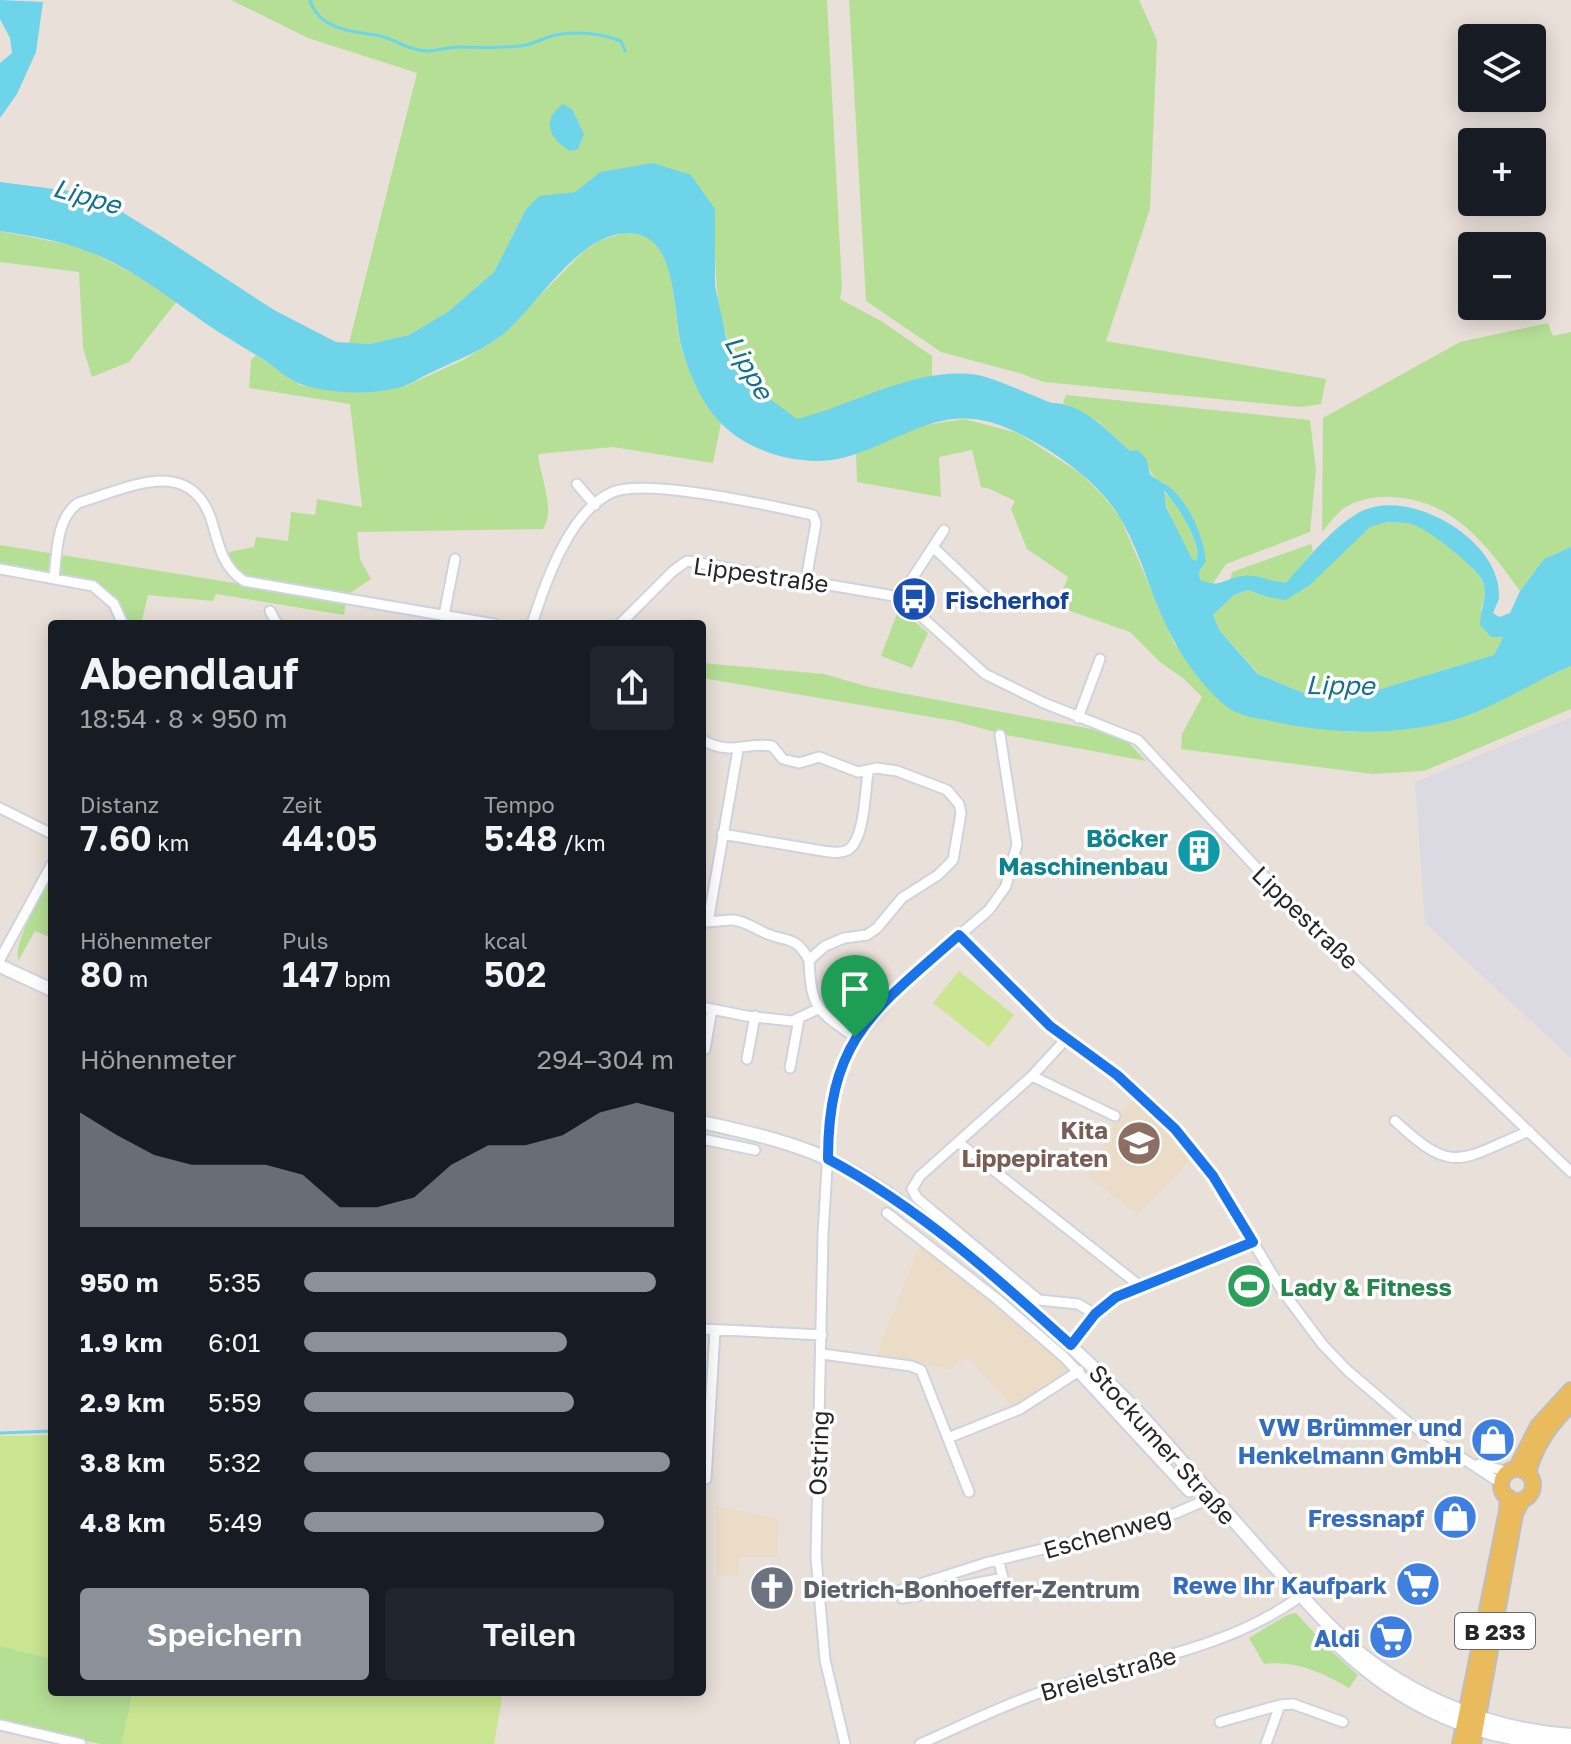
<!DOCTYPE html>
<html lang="de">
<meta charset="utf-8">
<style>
body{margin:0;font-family:"Golos Text",sans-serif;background:#20242c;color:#f1f3f6;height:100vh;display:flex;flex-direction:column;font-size:30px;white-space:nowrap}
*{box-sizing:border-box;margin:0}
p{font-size:26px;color:#9ea1a6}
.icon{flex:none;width:44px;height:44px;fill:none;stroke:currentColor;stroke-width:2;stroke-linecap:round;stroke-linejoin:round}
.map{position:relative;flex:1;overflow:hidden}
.details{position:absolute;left:48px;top:620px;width:658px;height:1076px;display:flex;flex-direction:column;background:#171b24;border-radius:8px;box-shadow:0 4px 20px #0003}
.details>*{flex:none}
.controls{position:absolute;left:1458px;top:24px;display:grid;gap:16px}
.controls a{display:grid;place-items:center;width:88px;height:88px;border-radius:8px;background:#171b24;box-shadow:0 4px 20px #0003;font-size:40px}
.pin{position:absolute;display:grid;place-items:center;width:68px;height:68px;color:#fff;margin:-82px -34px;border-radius:50% 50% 50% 0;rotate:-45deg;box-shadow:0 0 8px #0007}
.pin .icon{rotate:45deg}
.round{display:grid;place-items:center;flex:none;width:84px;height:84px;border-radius:8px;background:#20242c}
.headline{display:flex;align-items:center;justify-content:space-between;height:136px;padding:0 32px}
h1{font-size:44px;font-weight:600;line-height:60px}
.figures{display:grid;grid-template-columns:repeat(3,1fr);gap:12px;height:136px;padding:8px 32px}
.figures div{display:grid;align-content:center}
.figures b{font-size:34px;font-weight:600}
.figures small{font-size:22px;font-weight:400}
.figures p{font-size:22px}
.chart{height:224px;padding:16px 32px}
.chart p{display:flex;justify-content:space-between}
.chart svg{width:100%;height:144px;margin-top:8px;fill:#8c9099;opacity:.7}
.cta{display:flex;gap:16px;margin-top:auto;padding:16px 32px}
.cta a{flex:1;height:92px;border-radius:8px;background:#8c9099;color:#fff;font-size:32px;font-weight:600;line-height:92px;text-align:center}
.cta a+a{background:#20242c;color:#f1f3f6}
ul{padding:0 32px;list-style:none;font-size:26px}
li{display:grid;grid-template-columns:128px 96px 1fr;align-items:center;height:60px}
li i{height:20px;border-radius:10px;background:#8c9099}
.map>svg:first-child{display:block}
.industrial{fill:#dbd9e1}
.education{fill:#ebdcc8}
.green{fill:#b6df96}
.pitch{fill:#cae692}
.water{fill:#6ed4e9;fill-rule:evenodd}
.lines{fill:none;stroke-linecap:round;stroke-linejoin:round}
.stream{stroke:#6ed4e9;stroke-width:3}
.minor-casing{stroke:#ced3e0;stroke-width:13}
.secondary-casing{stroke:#ced3e0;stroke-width:16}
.primary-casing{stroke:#bebebe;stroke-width:18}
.minor{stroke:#fff;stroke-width:9}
.secondary{stroke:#fff;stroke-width:12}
.primary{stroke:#eabb5d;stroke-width:14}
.route-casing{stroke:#fff;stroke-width:16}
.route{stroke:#1a73e8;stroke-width:10}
.labels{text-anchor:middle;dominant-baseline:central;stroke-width:7;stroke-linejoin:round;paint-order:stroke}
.shield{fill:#fff;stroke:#686868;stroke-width:2}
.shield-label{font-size:22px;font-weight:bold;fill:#272727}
.street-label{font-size:24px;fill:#272727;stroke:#fff}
.transit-label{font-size:24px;font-weight:bold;fill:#164399;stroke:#fff;text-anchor:start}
.culture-label{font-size:24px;font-weight:bold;fill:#0d838f;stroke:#fff;text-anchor:end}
.education-label{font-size:24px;font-weight:bold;fill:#785e54;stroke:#fff;text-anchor:end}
.leisure-label{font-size:24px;font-weight:bold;fill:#27864d;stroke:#fff;text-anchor:start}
.shop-label{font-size:24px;font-weight:bold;fill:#366cbe;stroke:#fff;text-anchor:end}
.worship-label{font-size:24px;font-weight:bold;fill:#5b616d;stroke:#fff;text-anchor:start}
.water-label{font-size:26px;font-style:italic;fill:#127190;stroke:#fff}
</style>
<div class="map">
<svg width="1571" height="1744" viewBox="0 0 1571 1744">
<rect width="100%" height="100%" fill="#e9e0d9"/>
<!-- industrial -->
<path class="industrial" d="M 1571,717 L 1571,1058 L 1425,923 L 1415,782 Z"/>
<!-- education -->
<path class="education" d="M 1133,1101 L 1159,1125 L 1190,1161 L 1137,1214 L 1087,1176 L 1117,1118 Z
M 920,1245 L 1029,1329 L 1070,1370 L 1014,1408 L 967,1357 L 951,1369 L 876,1356 Z
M 716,1506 L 778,1519 L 777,1557 L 740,1557 L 738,1576 L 717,1576 Z"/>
<!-- green -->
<path class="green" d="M 231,0 L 827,0 L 842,287 L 840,299 L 881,321 L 932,356 L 932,376 C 886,388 843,407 797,420 C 783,409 763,399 753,386 C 712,333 715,272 715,209 L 600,172 L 575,192 L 539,197 L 526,209 L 494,272 L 449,311 L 409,335 L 369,344 L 349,343 L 417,73 L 308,38 Z
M 849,0 L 1139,0 L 1157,40 L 1150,209 L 1106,341 L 1326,379 L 1321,404 L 1301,407 L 1044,382 L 1019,373 L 941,352 L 866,301 Z
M 0,231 L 81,247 L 136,275 L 177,301 L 129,362 L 92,377 L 83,348 L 79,272 L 0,262 Z
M 624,233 C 634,234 645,234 653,241 C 676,259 674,319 681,347 C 689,374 702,402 721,423 L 713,463 L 613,447 L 538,454 C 540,477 556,509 543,529 L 357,532 L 360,559 L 371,579 L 347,595 L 250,578 L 239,572 L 224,553 L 254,547 L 256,537 L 288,541 L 291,512 L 315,515 L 317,499 L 362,507 L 350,404 L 249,388 L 251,360 L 256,355 L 302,386 L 406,386 L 465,359 L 497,339 L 584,251 L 601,240 Z
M 1548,323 L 1553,336 L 1571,332 L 1571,547 L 1544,559 L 1520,591 C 1486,544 1453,499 1390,497 C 1375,496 1356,500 1343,509 C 1335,515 1328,525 1322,532 L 1323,418 L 1460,342 Z
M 1066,395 L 1310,420 L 1316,470 L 1310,532 L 1226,564 L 1212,585 L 1200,580 L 1199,572 L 1206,560 C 1196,538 1187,513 1173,492 C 1163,476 1153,487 1147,460 L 1130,451 L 1099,422 L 1063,403 Z
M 964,419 L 1018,433 L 1080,473 L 1104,497 L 1120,517 L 1174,643 L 1194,671 L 1226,706 L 1349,732 L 1388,730 L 1457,719 L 1571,666 L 1571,709 L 1424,771 L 1372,774 L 1181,749 L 1182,734 L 1202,697 L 1184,679 L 1160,662 L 1130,632 L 1056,606 L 1068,577 L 1027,549 L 1011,509 L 1015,501 L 990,489 L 981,487 L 972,450 L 939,457 L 941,497 L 857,482 L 856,453 L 919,426 Z
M 1162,491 C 1176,498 1203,546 1196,561 L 1192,559 C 1180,538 1168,515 1162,491 Z
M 1386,522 C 1394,523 1404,522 1412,524 C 1429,528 1479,568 1484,585 C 1486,593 1483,601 1481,610 L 1503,637 L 1494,655 L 1354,697 L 1301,692 L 1259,674 L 1220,631 L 1213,615 L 1234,595 L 1248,590 L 1267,597 L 1349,545 L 1370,527 Z
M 1311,544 L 1313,551 L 1288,582 L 1277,583 L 1258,577 L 1230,581 L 1232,572 Z
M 0,545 L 346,601 L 344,615 L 216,594 L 213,601 L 148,595 L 141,624 L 127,624 C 122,604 113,592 95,582 L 0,565 Z
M 899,608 L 928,633 L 912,668 L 881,656 Z
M 702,663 L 824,674 L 869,687 L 1092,729 L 1128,742 L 1146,761 L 1006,735 L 955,721 L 702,678 Z
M 52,876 L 52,933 L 50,937 L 35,931 L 18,961 C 14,938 41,898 52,876 Z
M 1296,1613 L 1331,1651 L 1358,1675 L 1349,1688 C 1321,1672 1296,1660 1264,1664 L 1249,1638 L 1287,1615 Z
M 0,1644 L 52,1657 L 52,1692 L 133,1692 L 122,1744 L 100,1744 L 0,1721 Z"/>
<!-- pitch -->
<path class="pitch" d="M 959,971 L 1014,1015 L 989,1047 L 933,1003 Z
M 52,1435 L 52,1659 L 0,1646 L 0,1436 Z
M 134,1692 L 503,1692 L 494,1744 L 121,1744 Z"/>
<!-- water -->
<path class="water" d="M 0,0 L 43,2 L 36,52 L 17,94 L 0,118 L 0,63 L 12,53 L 10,38 L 0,19 Z
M 563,104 L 572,109 L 584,134 L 578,149 L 570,151 C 550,140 540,120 563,104 Z
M 653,163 L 691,175 L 715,209 L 715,285 L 726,337 L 754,387 L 797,419 C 854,405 910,369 970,374 C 990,375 1032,396 1052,403 C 1083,403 1109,432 1130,451 L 1138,450 L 1147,460 L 1150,474 C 1157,481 1166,483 1172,489 C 1191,507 1203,536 1206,561 L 1199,572 L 1200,580 C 1221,589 1224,578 1243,576 C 1258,573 1272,584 1287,582 C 1306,560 1337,522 1364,510 C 1413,489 1501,541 1499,596 C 1499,602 1495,607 1493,613 L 1499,617 L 1510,613 L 1520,591 L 1544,559 L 1571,547 L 1571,666 C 1532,682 1494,708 1454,720 C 1393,737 1327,734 1267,720 C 1257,718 1246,717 1238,713 C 1215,704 1184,661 1173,639 C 1152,601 1143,558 1122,521 C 1101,483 1055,451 1016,432 C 945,397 909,439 846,457 C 807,468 755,455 725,427 C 704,408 690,377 682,349 C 673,318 678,245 640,235 C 585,220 538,307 501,336 C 477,354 449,363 422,377 C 417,380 410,384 404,386 C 375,395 336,394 306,386 C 291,382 277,369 264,360 C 245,348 224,336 205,323 C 175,302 147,280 114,263 C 78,244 40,237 0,231 L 0,182 L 93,194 L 164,238 L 274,310 L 336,342 L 369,344 L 409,335 L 449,311 L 494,272 L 526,209 L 539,196 L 575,192 L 600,172 ZM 1164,491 C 1176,502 1204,546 1196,561 L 1192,559 L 1166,507 ZM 1387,522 C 1394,523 1404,522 1411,524 C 1426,527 1478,568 1483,582 C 1488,594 1480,612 1480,625 L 1491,637 L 1503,637 L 1494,655 L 1354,697 L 1301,692 L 1258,674 L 1220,631 L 1213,615 L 1234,595 L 1248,590 L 1267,597 L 1286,600 L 1311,584 L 1370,527 Z"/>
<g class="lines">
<!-- stream -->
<path class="stream" d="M 310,0 C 318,28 351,32 376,35 C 395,38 408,51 428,51 C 438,51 448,47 459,47 C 481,47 504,49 526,45 C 536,43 545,37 555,35 C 577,31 600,33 621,41 L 625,51
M 0,1433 L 52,1431"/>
<!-- minor casing -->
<g class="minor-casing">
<path id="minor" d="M 577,484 L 595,505
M 933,547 L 990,601
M 0,569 L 93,586 L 114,604 L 123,624
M 54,578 C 57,553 56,519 78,503 C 131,487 195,452 214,529 C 220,550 225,569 244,581 L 494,624
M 900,597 L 944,530
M 270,611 L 277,624
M 444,615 L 455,559
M 532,624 C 545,583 570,510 613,492 C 647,478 773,506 813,515 L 816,523 L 806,580
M 620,624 L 673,571 L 687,561 L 900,597 L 985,674 L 1044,703 L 1138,740 L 1277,890 L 1571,1172
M 1078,718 L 1100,659
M 702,740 C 734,757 743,741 772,746 L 783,759 L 799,763 L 819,757 L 858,772 L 877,768 L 897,771 L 947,790 L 959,804 L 961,813 L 953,860 L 938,875 L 902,898 L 877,928 L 867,935 L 844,938 L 825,946 L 809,960 C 795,934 786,943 763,932 C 752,927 746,922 734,920 C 723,919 713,924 702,920
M 0,808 L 52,834
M 722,834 L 823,851 C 831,852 840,854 848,850 C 865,839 865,791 868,772
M 708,922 L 738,750
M 959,935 L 1050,1026 L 1117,1075 L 1175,1129 L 1215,1178 L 1281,1289 L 1323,1345 L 1347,1370 L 1410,1424 L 1502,1484
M 0,959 L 52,864
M 809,960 C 811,1008 817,1011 855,1037
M 702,1007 L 746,1016 L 792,1021 L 818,1009
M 1066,1039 L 1032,1076 L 920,1176 L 912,1189 L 917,1198 L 1039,1300 L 1078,1304 L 1095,1314
M 705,1049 L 712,1009
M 747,1059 L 755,1016
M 790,1068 L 799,1019
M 1032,1076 L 1115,1116
M 1395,1121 C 1454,1176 1460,1160 1529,1131
M 702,1139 L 755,1150
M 958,1142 L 1140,1286
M 887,1213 L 997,1299 L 1064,1357 L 1189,1492
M 702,1329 L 822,1335
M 1071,1345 L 1095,1314 L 1116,1297 L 1253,1242
M 822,1354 L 911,1366 L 921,1370 L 969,1492
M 948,1438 L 1020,1409 L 1079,1371
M 1479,1464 L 1509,1472
M 706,1479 L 715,1331
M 999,1562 L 1003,1578 L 902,1598 L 901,1590 L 989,1562 L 1097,1536 L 1176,1513 L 1213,1497
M 1220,1722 L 1280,1705
M 0,1725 L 81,1744
M 845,1744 L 825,1660 L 816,1557 L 823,1234 L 831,1101 L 846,1053 L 873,1014 L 908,979 L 989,910 L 1006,886 L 1017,844 L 1000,735
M 920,1744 C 963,1725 1005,1704 1050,1689 C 1132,1661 1222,1651 1295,1600
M 1266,1744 L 1280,1705 L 1293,1704 L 1343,1722"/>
</g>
<!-- secondary casing -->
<g class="secondary-casing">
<path id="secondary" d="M 0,966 L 52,990
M 702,1122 C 745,1132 790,1141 830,1160 C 894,1191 948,1238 1001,1284 C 1052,1328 1101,1372 1146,1421 C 1194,1474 1239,1528 1287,1580 C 1308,1603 1327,1625 1350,1645 C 1411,1697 1491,1730 1571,1735
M 1337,1644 C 1400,1706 1482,1744 1571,1743"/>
</g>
<!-- primary casing -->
<g class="primary-casing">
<path id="primary" d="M 1516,1469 L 1538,1426 L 1571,1390
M1501 1485a16 16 0 1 1 32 0a16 16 0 1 1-32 0Z
M 1528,1474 C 1534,1447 1551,1423 1571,1404
M 1460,1744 L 1507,1511 L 1508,1497
M 1473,1744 L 1515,1514 L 1522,1500"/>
</g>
<!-- minor -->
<use href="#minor" class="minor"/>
<!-- secondary -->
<use href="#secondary" class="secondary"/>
<!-- primary -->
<use href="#primary" class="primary"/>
</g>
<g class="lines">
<!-- route casing -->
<g class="route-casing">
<path id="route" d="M 959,935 L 1050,1026 L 1117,1075 L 1175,1129 L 1213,1176 L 1253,1242 L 1116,1297 L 1095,1314 L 1071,1345 C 995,1276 918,1207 828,1159 C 828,1038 875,1009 959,935 Z"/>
</g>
<!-- route -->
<use href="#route" class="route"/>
</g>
<!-- icons -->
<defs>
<g id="bus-disc" transform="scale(2.3)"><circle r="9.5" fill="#1a4fb4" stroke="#fff"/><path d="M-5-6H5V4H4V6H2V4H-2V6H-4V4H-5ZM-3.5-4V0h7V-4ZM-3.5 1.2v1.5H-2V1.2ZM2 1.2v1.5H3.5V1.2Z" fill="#fff"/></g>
<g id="building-disc" transform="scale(2.3)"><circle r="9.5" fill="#0f9aa8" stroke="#fff"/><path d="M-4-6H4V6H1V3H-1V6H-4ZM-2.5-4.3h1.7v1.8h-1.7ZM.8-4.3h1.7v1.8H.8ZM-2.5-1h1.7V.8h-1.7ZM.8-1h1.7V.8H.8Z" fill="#fff"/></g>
<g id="school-disc" transform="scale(2.3)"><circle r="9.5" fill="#8d6e63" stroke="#fff"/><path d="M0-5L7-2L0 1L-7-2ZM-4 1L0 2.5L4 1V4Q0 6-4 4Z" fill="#fff"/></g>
<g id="stadium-disc" transform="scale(2.3)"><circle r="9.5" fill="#2e9e5b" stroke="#fff"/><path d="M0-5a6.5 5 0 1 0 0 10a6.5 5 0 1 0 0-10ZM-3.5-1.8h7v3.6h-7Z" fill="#fff"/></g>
<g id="shop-disc" transform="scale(2.3)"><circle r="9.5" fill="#3f7fe0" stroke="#fff"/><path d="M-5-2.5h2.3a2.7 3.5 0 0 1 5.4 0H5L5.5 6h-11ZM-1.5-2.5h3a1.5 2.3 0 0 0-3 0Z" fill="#fff"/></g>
<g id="supermarket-disc" transform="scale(2.3)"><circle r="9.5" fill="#3f7fe0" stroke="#fff"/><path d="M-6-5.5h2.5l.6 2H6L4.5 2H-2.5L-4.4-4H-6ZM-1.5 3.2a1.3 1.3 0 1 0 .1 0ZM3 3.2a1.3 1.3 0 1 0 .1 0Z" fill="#fff"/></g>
<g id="church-disc" transform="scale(2.3)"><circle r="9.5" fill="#6b7280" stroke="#fff"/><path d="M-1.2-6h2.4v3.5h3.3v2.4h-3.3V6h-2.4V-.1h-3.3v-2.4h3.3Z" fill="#fff"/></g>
</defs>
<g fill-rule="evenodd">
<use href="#bus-disc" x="914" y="599"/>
<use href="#building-disc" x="1199" y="851"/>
<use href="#school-disc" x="1139" y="1143"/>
<use href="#stadium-disc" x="1249" y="1286"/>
<use href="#shop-disc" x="1493" y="1440"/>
<use href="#shop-disc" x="1455" y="1517"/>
<use href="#supermarket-disc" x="1418" y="1584"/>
<use href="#church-disc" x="772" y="1588"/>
<use href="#supermarket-disc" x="1391" y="1637"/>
</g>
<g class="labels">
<!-- shield labels -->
<rect class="shield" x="1455" y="1613" width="80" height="36" rx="6"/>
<g class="shield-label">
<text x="1495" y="1631">B 233</text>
</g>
<!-- street labels -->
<g class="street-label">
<text transform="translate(761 574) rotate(8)">Lippestraße</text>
<text transform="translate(1306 917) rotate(44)">Lippestraße</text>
<text transform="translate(1163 1444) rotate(48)">Stockumer Straße</text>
<text transform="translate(818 1453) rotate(-88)">Ostring</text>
<text transform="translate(1107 1532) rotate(-16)">Eschenweg</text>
<text transform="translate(1108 1673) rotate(-16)">Breielstraße</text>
</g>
<!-- transit labels -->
<g class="transit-label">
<text x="945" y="599">Fischerhof</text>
</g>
<!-- culture labels -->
<g class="culture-label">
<text x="1168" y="837">Böcker<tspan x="1168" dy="28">Maschinenbau</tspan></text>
</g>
<!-- education labels -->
<g class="education-label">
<text x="1108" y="1129">Kita<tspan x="1108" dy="28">Lippepiraten</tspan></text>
</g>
<!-- leisure labels -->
<g class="leisure-label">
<text x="1280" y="1286">Lady &amp; Fitness</text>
</g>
<!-- shop labels -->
<g class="shop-label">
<text x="1462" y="1426">VW Brümmer und<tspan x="1462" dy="28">Henkelmann GmbH</tspan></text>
<text x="1424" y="1517">Fressnapf</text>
<text x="1387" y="1584">Rewe Ihr Kaufpark</text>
<text x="1360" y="1637">Aldi</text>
</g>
<!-- worship labels -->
<g class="worship-label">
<text x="803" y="1588">Dietrich-Bonhoeffer-Zentrum</text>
</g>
<!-- water labels -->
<g class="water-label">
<text transform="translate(87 196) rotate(16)">Lippe</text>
<text transform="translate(749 367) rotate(60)">Lippe</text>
<text transform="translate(1340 685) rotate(1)">Lippe</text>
</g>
</g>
</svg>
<div class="controls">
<a><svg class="icon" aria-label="layers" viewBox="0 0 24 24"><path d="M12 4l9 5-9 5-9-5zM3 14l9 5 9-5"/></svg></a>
<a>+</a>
<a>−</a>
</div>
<div class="pin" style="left:855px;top:1037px;background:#1e9e55"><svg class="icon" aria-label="arrive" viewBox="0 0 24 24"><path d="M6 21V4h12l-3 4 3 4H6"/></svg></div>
<section class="details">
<div class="headline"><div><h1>Abendlauf</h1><p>18:54 · 8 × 950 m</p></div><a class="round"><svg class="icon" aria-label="share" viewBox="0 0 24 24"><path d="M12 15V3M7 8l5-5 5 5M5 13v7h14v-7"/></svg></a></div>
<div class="figures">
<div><p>Distanz</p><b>7.60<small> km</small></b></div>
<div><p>Zeit</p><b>44:05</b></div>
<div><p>Tempo</p><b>5:48<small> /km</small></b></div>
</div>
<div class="figures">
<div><p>Höhenmeter</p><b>80<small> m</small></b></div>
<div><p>Puls</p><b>147<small> bpm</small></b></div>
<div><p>kcal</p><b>502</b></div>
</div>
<div class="chart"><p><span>Höhenmeter</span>294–304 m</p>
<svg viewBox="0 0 160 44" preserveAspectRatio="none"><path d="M0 44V9L10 16L20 22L30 25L40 25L50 25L60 28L70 38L80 38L90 35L100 25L110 19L120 19L130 16L140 9L150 6L160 9V44z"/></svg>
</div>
<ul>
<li><b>950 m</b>5:35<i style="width:95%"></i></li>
<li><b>1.9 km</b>6:01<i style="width:71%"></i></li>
<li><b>2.9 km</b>5:59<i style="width:73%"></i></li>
<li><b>3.8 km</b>5:32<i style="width:99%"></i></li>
<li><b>4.8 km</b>5:49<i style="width:81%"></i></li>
</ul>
<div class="cta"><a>Speichern</a><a>Teilen</a></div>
</section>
</div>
